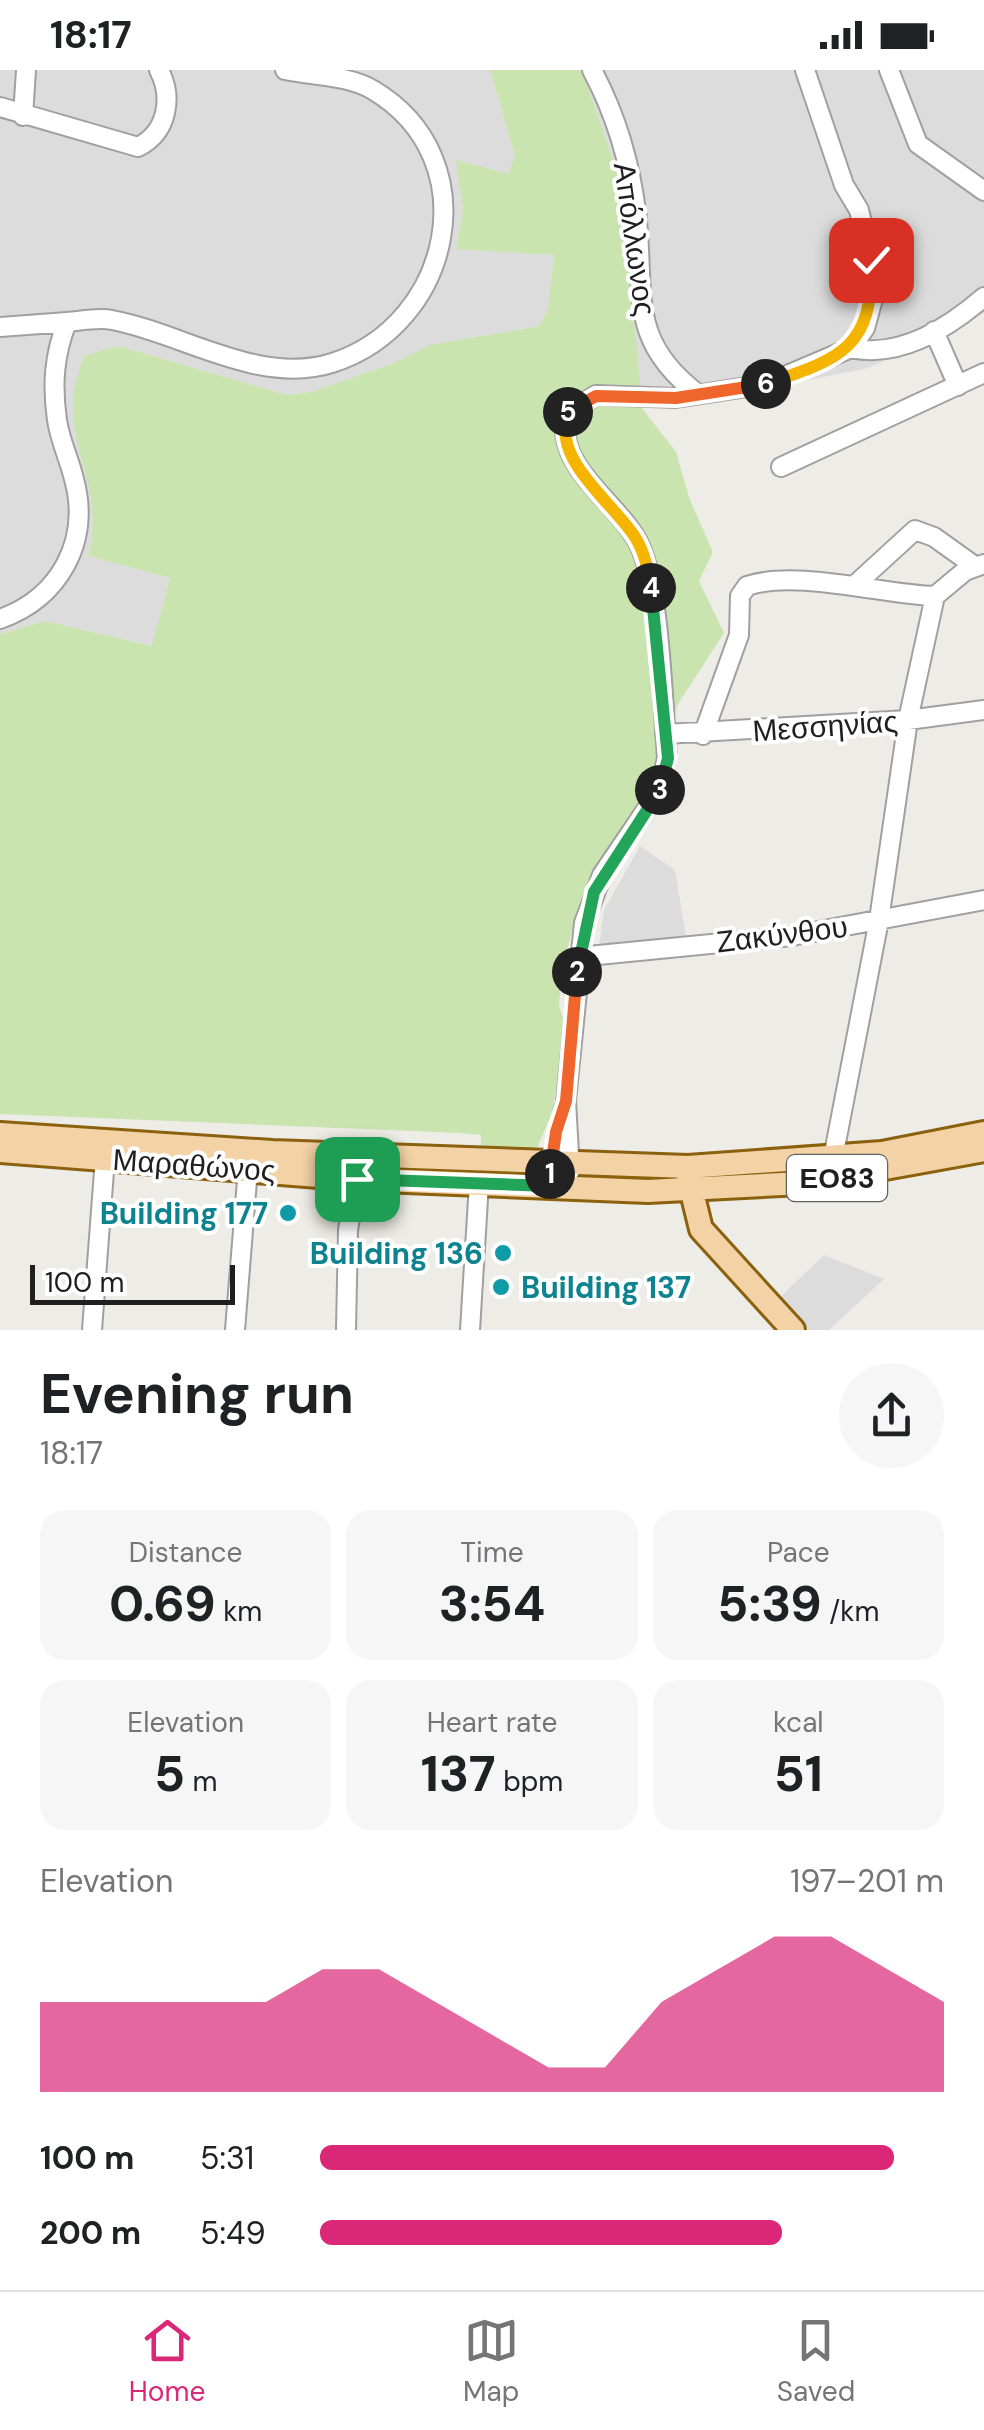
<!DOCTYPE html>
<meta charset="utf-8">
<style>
body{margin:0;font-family:"DM Sans",sans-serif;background:#f6f6f6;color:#202124;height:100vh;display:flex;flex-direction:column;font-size:38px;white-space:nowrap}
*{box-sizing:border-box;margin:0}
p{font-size:32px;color:#757577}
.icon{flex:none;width:55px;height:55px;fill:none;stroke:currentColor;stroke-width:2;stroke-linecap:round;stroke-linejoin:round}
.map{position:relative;height:1260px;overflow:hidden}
.panel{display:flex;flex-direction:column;background:#fff;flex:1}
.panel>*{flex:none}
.scale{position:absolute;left:30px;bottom:25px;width:205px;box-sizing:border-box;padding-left:10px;border:5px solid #1f1f1f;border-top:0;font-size:28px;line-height:35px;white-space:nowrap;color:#1f1f1f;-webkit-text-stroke:8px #fff;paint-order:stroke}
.pin{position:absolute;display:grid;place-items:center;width:85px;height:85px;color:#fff;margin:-42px;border-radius:20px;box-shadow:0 5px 15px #0006}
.km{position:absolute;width:50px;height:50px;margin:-25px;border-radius:50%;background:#222;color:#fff;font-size:28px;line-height:50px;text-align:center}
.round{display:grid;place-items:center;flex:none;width:105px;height:105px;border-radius:52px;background:#f6f6f6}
.head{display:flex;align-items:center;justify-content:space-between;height:170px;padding:0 40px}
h1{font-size:55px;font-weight:700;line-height:75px}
.figures{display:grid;grid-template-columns:repeat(3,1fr);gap:15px;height:170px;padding:10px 40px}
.figures div{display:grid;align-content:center;border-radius:25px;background:#f6f6f6;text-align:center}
.figures b{font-size:50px;font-weight:700}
.figures small{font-size:28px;font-weight:400}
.figures p{font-size:28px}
.chart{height:280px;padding:20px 40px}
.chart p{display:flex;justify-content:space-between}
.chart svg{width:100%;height:180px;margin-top:10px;fill:#db2777;opacity:.7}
ul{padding:0 40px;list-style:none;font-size:32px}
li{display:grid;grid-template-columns:160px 120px 1fr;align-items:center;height:75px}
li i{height:25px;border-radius:12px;background:#db2777}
.status{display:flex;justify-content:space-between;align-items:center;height:70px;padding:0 50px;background:#fff;direction:ltr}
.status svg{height:28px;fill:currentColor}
.tabs{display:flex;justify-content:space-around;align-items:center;height:140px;border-top:2px solid #e0e0e0;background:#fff;font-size:28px;color:#757577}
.tabs a{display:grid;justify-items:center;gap:5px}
.tabs .current{color:#db2777}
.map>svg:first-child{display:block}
.residential{fill:#dddcdc}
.grass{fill:#cae4b0}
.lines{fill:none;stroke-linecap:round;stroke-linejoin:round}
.minor-casing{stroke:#a0a0a0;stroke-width:22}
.major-casing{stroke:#8b610e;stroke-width:28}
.minor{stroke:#fff;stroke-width:18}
.major{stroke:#f3d2a6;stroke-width:22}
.split-1-casing{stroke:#fff;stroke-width:20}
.split-2-casing{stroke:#fff;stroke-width:20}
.split-3-casing{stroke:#fff;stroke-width:20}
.split-4-casing{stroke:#fff;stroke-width:20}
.split-5-casing{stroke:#fff;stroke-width:20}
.split-6-casing{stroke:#fff;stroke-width:20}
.split-7-casing{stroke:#fff;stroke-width:20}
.split-1{stroke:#22a559;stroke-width:12}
.split-2{stroke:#f0652b;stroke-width:12}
.split-3{stroke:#22a559;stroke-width:12}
.split-4{stroke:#22a559;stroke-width:12}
.split-5{stroke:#f5b400;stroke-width:12}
.split-6{stroke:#f0652b;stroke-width:12}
.split-7{stroke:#f5b400;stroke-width:12}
.culture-dot{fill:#0f9aa8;stroke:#fff;stroke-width:4}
.labels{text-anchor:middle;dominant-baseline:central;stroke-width:8;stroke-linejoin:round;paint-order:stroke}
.shield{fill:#fff;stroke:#626262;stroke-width:2.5}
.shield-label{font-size:28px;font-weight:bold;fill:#1f1f1f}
.street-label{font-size:30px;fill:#1f1f1f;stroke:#fff}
.culture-label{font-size:30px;font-weight:bold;fill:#0d838f;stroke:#fff;text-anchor:end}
</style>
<div class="status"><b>18:17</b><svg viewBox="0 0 49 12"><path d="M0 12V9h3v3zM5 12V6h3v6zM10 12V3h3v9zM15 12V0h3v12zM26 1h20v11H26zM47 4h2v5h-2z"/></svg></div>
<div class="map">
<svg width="984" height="1260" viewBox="0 0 984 1260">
<rect width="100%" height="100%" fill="#eeece6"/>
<!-- residential -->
<path class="residential" d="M 0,0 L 490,0 L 515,86 L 508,104 L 457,91 L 463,139 L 456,178 L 554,185 L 548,237 L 540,256 L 431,275 L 394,293 L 311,322 L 287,325 L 118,276 L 73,332 L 92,427 L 94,463 L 88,486 L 170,508 L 153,576 L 45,551 L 0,564 Z
M 582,0 L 984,0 L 984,243 L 868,298 L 693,333 L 639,317 L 622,116 Z
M 640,776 L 675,800 L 686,868 L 599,877 L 604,840 Z
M 824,1185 L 884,1209 L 829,1260 L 809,1260 L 779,1228 Z"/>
<!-- grass -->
<path class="grass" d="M 490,0 L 582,0 L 622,116 L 642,338 L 676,382 L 690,430 L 713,482 L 699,511 L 724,563 L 678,634 L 654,718 L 580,831 L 562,899 L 559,936 L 567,959 L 551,1046 L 536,1080 L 481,1077 L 481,1065 L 460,1063 L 0,1044 L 0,564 L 45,551 L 152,576 L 170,508 L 88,486 C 105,424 71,386 73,332 C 73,317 80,300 84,286 L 118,276 L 287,325 L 311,322 L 394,293 L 430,275 L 540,256 L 548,237 L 554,185 L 456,179 L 463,139 L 456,90 L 508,104 L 515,86 Z"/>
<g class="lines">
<!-- minor casing -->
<g class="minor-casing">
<path id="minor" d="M 592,0 C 615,43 630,93 636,141 C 646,220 625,269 698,324
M 889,0 L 918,74 L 984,121
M 0,37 L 138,77 C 168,62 173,27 159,0
M 23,46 L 26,0
M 0,257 L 67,252
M 934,261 L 958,316
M 851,278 C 900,289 948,258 984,227
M 781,397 L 984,303
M 856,514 L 915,460 L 934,467 L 976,497
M 0,549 C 59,528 91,472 74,409 C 69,388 60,371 57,350 C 52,315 54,285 67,252 C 81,251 98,247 112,250 C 182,263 259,316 332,293 C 452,255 489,89 373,20 C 348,5 313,6 285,0
M 665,664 L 908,650 L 984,640
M 703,665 L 739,565 L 740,526 L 747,516 C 796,499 884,525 935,526 L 965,501 L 984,494
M 578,887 L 792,866 L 984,830
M 833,1088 L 879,850 L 908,650 L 935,526
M 570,1101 L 566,1031 L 584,853 L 602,805 L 661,718 L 667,687 C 663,636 660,513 638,472 C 617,431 551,394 568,343 L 596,325 L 676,328 L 766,314 L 851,278 L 865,258 L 873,229 L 871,191 L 859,140 L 844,115 L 805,0
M 549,1116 L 564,1038
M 92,1260 L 105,1088
M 235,1260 L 248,1098
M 346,1260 L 348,1160 L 357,1109
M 470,1260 L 479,1113"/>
</g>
<!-- major casing -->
<g class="major-casing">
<path id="major" d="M 0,1064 L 272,1082 L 688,1097 L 882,1083 L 984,1063
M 0,1081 L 357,1109 L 648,1121 L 802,1113 L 984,1080
M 688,1106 L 701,1159 L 793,1260"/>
</g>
<!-- minor -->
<use href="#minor" class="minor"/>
<!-- major -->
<use href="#major" class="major"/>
</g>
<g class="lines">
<!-- split-1 casing -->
<g class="split-1-casing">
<path id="split-1" d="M 357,1109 L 548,1116 L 550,1104"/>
</g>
<!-- split-2 casing -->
<g class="split-2-casing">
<path id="split-2" d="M 550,1104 L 556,1062 L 566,1031 L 577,902"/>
</g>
<!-- split-3 casing -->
<g class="split-3-casing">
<path id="split-3" d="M 577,902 L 594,822 L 660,720"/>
</g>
<!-- split-4 casing -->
<g class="split-4-casing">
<path id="split-4" d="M 651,518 L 668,688 L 660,720"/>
</g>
<!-- split-5 casing -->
<g class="split-5-casing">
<path id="split-5" d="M 568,342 C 551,390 611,430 635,467 C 645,483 648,500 651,518"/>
</g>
<!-- split-6 casing -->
<g class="split-6-casing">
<path id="split-6" d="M 568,342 L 596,326 L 676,328 L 766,314"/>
</g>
<!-- split-7 casing -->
<g class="split-7-casing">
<path id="split-7" d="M 766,314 C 842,288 874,278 871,190"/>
</g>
<!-- split-1 -->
<use href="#split-1" class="split-1"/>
<!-- split-2 -->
<use href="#split-2" class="split-2"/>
<!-- split-3 -->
<use href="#split-3" class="split-3"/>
<!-- split-4 -->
<use href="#split-4" class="split-4"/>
<!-- split-5 -->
<use href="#split-5" class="split-5"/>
<!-- split-6 -->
<use href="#split-6" class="split-6"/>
<!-- split-7 -->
<use href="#split-7" class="split-7"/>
</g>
<!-- markers -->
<g class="culture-dot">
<circle cx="288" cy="1143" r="10"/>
<circle cx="503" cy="1183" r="10"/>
<circle cx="501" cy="1217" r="10"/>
</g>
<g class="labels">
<!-- shield labels -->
<rect class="shield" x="787" y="1085" width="100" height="46" rx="8"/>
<g class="shield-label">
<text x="837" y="1108">ΕΟ83</text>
</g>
<!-- street labels -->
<g class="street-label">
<text transform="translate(635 169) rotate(82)">Απόλλωνος</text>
<text transform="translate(825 656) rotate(-4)">Μεσσηνίας</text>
<text transform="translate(782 864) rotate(-7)">Ζακύνθου</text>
<text transform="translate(194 1095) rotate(4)">Μαραθώνος</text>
</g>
<!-- culture labels -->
<g class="culture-label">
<text x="268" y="1143">Building 177</text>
<text x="483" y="1183">Building 136</text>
<text x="521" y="1217" text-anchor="start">Building 137</text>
</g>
</g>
</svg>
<div class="scale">100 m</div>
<div class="pin" style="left:357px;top:1109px;background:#1e9e55"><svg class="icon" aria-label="arrive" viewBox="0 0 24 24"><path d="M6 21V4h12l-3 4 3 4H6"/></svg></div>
<div class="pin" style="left:871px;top:190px;background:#d93025"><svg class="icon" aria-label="check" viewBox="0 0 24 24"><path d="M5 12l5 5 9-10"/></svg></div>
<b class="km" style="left:550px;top:1104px">1</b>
<b class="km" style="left:577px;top:902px">2</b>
<b class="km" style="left:660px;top:720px">3</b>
<b class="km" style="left:651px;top:518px">4</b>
<b class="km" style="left:568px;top:342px">5</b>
<b class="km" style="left:766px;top:314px">6</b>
</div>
<section class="panel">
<div class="head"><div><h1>Evening run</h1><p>18:17</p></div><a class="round"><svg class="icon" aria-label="share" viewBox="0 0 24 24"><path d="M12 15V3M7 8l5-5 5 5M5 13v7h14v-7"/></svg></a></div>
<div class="figures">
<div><p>Distance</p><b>0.69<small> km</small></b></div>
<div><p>Time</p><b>3:54</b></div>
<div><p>Pace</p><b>5:39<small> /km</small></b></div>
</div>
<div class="figures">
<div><p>Elevation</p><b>5<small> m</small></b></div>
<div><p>Heart rate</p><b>137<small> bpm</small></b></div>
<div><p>kcal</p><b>51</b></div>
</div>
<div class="chart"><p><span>Elevation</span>197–201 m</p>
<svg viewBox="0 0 160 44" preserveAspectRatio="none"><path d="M0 44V22L10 22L20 22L30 22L40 22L50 14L60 14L70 22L80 30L90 38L100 38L110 22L120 14L130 6L140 6L150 14L160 22V44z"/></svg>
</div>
<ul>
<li><b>100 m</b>5:31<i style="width:92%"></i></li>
<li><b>200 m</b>5:49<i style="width:74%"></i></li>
</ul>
</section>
<nav class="tabs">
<a class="current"><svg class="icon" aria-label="home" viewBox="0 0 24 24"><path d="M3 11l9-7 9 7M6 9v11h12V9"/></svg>Home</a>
<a><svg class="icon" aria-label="map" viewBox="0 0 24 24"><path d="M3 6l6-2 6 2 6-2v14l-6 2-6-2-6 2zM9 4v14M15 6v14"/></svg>Map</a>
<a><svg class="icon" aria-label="saved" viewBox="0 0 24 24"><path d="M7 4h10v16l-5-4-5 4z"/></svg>Saved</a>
</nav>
